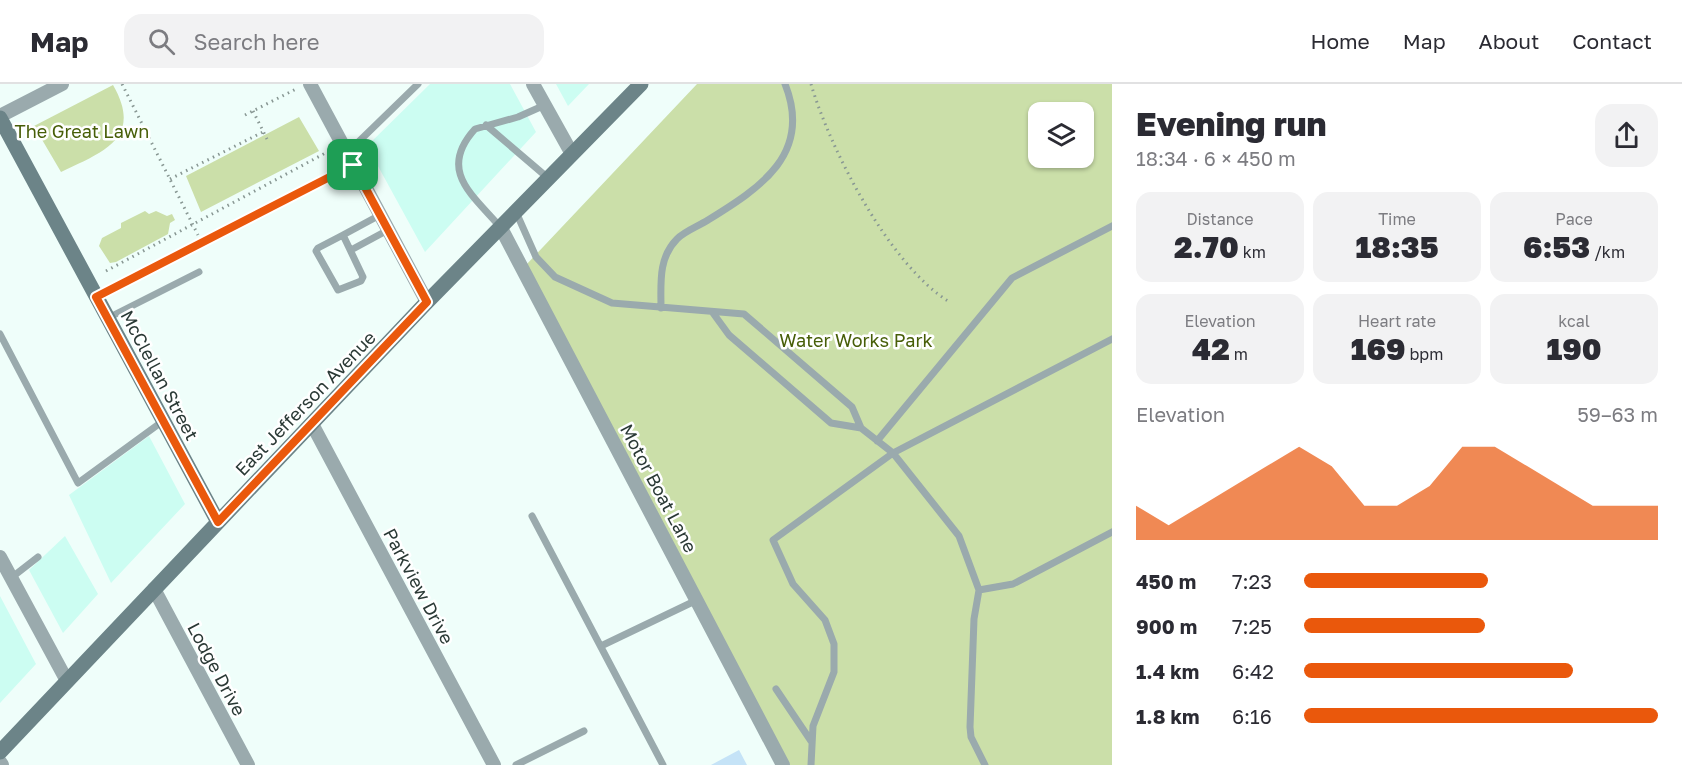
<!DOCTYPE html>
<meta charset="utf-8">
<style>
body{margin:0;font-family:"Golos Text",sans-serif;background:#f2f2f3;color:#2b2b33;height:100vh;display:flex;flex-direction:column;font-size:22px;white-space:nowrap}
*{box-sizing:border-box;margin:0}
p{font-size:20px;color:#7c7c81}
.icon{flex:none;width:33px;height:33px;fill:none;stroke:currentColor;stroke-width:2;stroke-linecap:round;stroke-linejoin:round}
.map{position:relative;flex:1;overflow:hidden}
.panel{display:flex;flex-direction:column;background:#fff;width:570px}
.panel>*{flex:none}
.controls{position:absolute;left:1028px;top:18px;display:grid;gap:12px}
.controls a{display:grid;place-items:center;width:66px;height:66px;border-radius:12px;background:#fff;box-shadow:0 2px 4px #0004;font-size:30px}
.pin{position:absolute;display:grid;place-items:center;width:51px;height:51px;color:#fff;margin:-26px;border-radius:12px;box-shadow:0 3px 9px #0006}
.round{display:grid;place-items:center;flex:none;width:63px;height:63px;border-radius:18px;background:#f2f2f3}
.head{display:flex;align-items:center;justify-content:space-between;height:102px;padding:0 24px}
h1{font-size:33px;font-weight:800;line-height:45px}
.figures{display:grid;grid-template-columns:repeat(3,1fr);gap:9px;height:102px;padding:6px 24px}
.figures div{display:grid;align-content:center;border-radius:15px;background:#f2f2f3;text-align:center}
.figures b{font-size:30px;font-weight:800}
.figures small{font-size:16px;font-weight:400}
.figures p{font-size:16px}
.chart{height:168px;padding:12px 24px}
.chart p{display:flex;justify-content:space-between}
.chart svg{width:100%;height:108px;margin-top:6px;fill:#ea580c;opacity:.7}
ul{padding:0 24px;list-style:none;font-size:20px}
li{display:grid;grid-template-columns:96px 72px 1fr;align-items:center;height:45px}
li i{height:15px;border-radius:8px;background:#ea580c}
header{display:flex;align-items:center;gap:36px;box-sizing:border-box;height:84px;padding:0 30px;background:#fff;border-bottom:2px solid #e1e1e2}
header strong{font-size:28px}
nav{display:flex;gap:33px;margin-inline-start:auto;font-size:21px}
.search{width:420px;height:54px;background:#f2f2f3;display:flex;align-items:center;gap:15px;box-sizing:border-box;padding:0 21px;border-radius:18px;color:#7c7c81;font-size:22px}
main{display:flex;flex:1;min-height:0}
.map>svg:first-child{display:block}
.built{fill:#ccfdf2}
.green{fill:#cbdfa9;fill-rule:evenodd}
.water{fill:#c5e3f7}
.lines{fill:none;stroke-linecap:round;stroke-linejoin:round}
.path{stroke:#889793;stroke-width:3;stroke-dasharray:1.5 4.5;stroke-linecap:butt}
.lane{stroke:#9aaaad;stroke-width:7}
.street{stroke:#9aaaad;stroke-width:14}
.secondary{stroke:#6c8488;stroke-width:15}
.route-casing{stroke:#fff;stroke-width:12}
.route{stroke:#ea580c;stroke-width:8}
.labels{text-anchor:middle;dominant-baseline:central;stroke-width:5;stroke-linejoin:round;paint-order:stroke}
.park-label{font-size:18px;fill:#475e08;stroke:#fff}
.street-label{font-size:18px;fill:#2a3935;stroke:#fff}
</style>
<header>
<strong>Map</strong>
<div class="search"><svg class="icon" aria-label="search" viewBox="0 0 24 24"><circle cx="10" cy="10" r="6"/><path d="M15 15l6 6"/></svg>Search here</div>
<nav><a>Home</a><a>Map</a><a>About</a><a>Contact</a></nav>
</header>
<main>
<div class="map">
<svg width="1112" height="681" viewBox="0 0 1112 681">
<rect width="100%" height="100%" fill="#effefa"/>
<!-- built -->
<path class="built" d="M 430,0 L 510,0 L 536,48 L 425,168 L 367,62 Z
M 556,0 L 589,0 L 568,22 Z
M 149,352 L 185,420 L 111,499 L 69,411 Z
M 65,452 L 98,510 L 63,549 L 29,486 Z
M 0,512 L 36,580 L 0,619 Z"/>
<!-- green -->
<path class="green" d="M 697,0 L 1112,0 L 1112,681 L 790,681 L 526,181 ZM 1038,28 L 1083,28 L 1083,74 L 1038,74 Z
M 113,1 C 144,55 102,68 61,88 L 34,42 Z
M 299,33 L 319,67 L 201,128 L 186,92 Z
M 145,127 L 149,130 L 156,127 L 167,132 L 172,130 L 175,136 L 170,139 L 168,150 L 116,178 L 110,179 L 99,162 L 102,154 L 121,144 L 121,139 Z"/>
<!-- water -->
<path class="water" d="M 739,666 L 747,681 L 711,681 Z"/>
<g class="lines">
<!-- path -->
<path class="path" d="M 122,0 L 198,151
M 811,0 C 830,65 889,180 948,217
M 253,27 L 267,55
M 245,31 L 298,4
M 170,95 L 263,48
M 106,187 L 331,66"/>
<!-- lane -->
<path class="lane" d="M 486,41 L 548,94
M 347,69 L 418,0
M 516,128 L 536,173 L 555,193 L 612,219 L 744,230 L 852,323 L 861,344 L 893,369 L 959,452 L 979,506 L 974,535 L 970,643 L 971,653 L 985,681
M 501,144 C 473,111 437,87 475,45 L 518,33 L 545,21
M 343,151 L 363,193 L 361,197 L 338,206 L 316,167 L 318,164 Z
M 343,151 L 380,131
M 351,166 L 388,146
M 97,213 L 353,81
M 661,224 C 661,200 658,174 677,155 C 685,147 699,142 708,136 C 760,104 813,70 785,0
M 713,229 L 729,251 L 831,339 L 861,344
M 108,234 L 199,188
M 0,250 L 78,399 L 163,337
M 877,357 L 1012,194 L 1112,142
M 532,432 L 663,681
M 11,494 L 38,473
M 979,506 L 1013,500 L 1112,448
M 601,562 L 697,516
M 776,605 L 811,657
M 516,681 L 584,647
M 811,681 L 813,642 L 834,588 L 834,560 L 825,536 L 793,500 L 773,456 L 893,369 L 1112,255"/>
<!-- street -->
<path class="street" d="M 310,0 L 427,218
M 533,0 L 572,70
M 0,32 L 62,0
M 501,144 L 783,681
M 312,340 L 494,681
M 0,473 L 67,597
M 154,505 L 248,681
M 0,678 L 2,681"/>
<!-- secondary -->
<path class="secondary" d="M 0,34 L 218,438
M 0,668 L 427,218 L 641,0"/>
</g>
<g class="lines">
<!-- route casing -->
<g class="route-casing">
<path id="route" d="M 353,81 L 427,218 L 218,438 L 96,213 Z"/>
</g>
<!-- route -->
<use href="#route" class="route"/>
</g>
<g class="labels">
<!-- park labels -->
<g class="park-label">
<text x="82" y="47">The Great Lawn</text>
<text x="856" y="256">Water Works Park</text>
</g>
<!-- street labels -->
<g class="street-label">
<text transform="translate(160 291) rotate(62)">McClellan Street</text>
<text transform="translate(305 319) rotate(-46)">East Jefferson Avenue</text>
<text transform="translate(659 404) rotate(62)">Motor Boat Lane</text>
<text transform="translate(419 502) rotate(62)">Parkview Drive</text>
<text transform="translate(217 585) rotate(62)">Lodge Drive</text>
</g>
</g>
</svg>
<div class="controls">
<a><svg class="icon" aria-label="layers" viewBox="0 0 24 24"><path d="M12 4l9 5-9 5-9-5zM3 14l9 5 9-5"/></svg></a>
</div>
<div class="pin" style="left:353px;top:81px;background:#1e9e55"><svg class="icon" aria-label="arrive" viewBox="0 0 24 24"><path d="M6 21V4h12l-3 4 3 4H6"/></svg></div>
</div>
<section class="panel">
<div class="head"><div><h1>Evening run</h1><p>18:34 · 6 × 450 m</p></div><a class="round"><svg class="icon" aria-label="share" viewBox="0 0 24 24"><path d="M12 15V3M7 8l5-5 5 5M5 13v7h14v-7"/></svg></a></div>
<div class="figures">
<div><p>Distance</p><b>2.70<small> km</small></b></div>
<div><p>Time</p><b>18:35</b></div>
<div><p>Pace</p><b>6:53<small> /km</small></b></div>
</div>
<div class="figures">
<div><p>Elevation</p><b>42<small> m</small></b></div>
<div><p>Heart rate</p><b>169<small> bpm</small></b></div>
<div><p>kcal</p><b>190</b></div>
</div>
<div class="chart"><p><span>Elevation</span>59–63 m</p>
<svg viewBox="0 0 160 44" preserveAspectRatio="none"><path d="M0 44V30L10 38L20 30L30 22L40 14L50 6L60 14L70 30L80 30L90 22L100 6L110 6L120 14L130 22L140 30L150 30L160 30V44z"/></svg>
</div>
<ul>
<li><b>450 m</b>7:23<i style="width:52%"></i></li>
<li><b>900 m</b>7:25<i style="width:51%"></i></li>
<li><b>1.4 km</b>6:42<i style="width:76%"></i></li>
<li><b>1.8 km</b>6:16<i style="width:100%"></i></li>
</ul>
</section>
</main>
